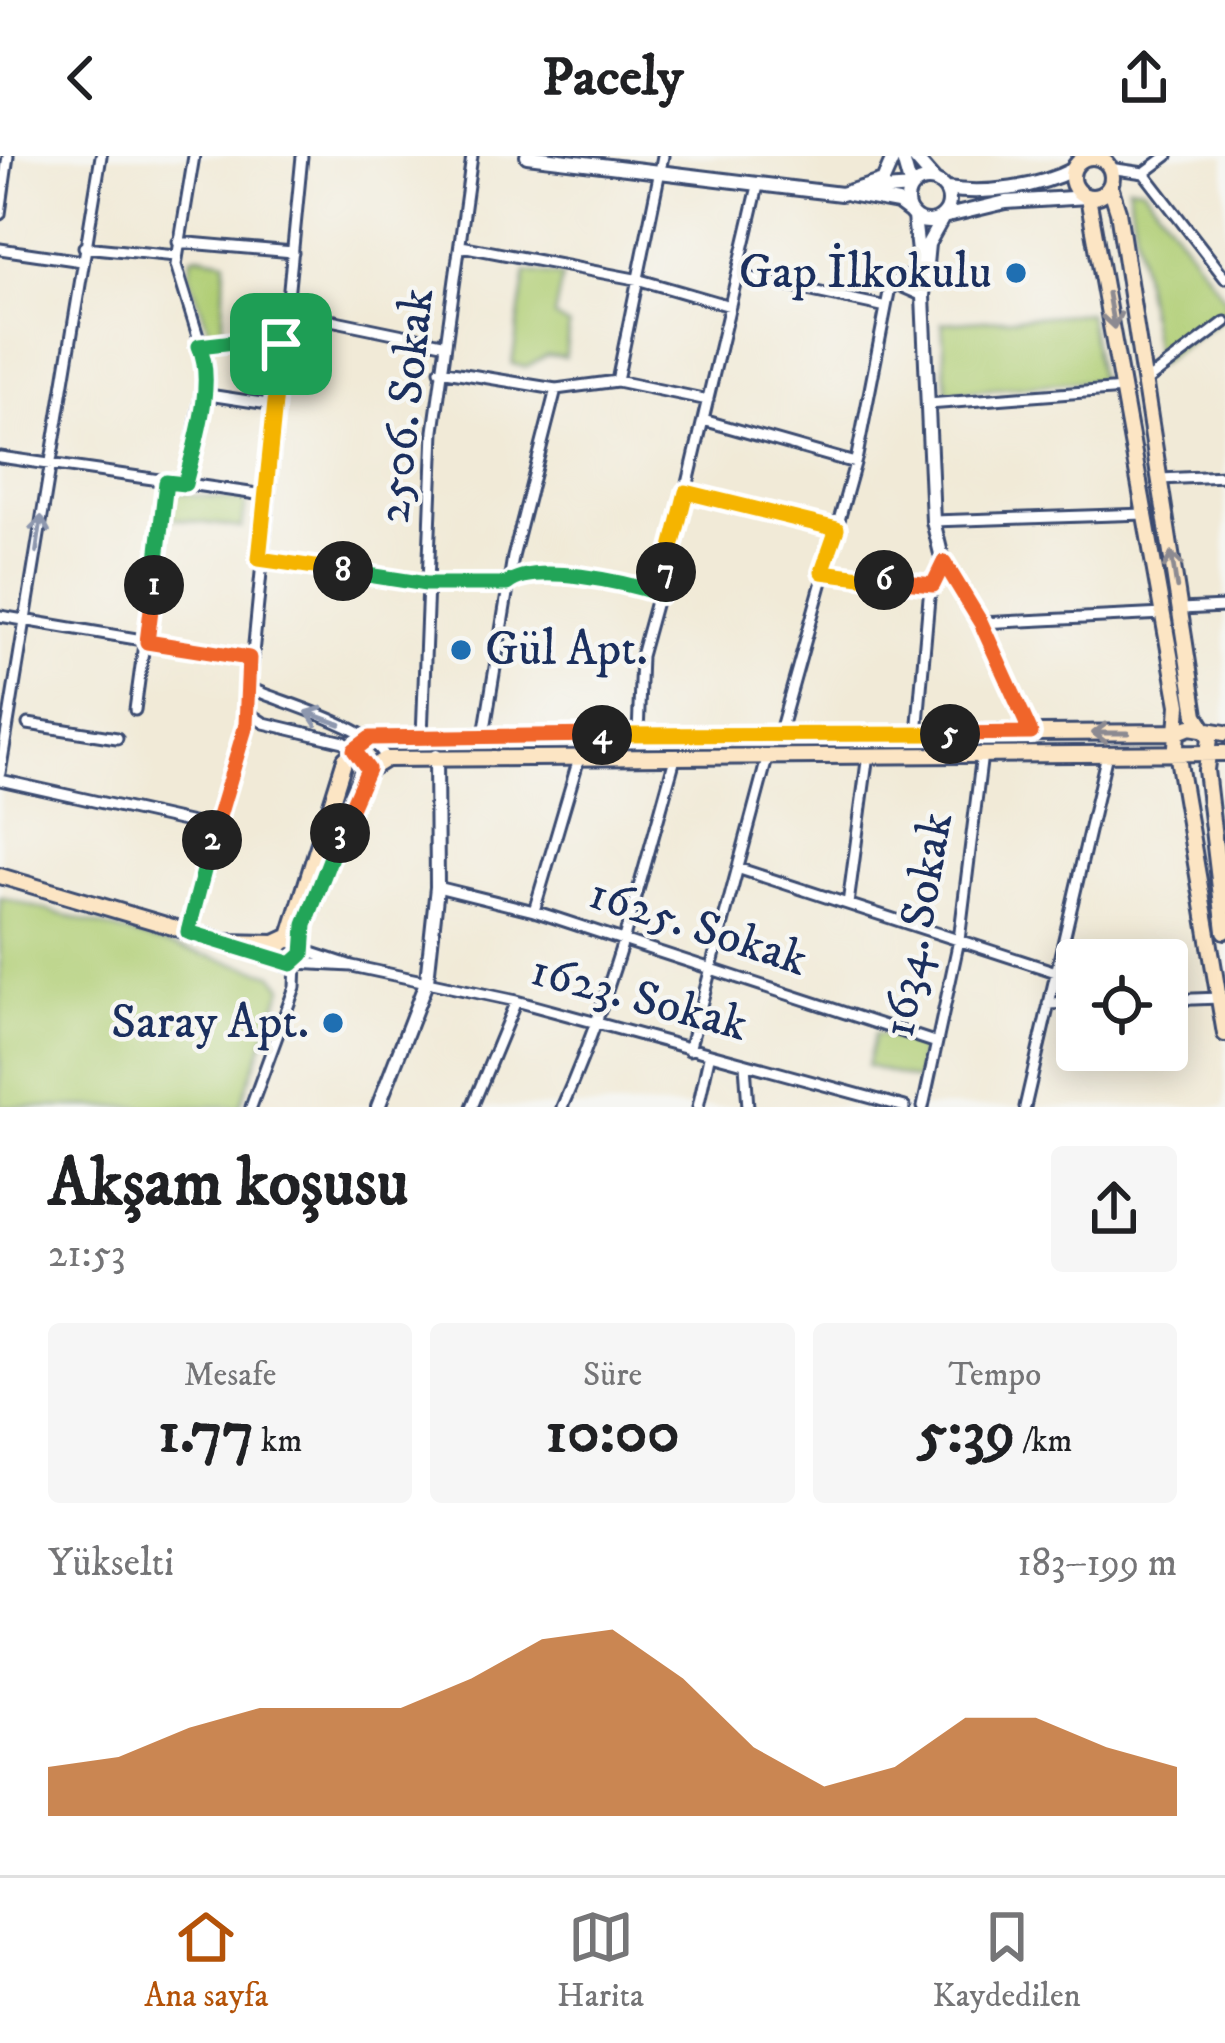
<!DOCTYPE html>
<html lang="tr">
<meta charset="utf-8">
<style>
body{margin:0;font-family:"IM FELL DW Pica",serif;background:#f6f6f6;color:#202124;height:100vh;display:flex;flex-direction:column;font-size:45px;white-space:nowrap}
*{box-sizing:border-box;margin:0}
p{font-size:39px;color:#757577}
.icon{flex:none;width:66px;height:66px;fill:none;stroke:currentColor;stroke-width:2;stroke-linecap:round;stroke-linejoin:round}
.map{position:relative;height:951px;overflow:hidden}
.sheet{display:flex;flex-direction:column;background:#fff;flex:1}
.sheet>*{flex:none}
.fabs{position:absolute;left:1056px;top:783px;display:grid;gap:24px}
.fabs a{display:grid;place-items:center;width:132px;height:132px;border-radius:12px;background:#fff;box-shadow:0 6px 30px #0003;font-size:60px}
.pin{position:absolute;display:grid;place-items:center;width:102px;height:102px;color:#fff;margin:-51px;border-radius:24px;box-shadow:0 6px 18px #0006}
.km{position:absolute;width:60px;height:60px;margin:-30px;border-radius:50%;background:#222;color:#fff;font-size:33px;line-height:60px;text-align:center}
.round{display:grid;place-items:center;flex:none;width:126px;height:126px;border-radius:12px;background:#f6f6f6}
.head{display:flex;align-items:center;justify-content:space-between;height:204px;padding:0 48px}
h1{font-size:66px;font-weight:700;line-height:90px}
.stats{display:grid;grid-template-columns:repeat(3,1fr);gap:18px;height:204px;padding:12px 48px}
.stats div{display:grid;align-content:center;border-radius:12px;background:#f6f6f6;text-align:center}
.stats b{font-size:60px;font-weight:700}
.stats small{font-size:33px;font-weight:400}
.stats p{font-size:33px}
.chart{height:336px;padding:24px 48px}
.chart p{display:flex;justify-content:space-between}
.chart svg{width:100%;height:216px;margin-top:12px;fill:#b45309;opacity:.7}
header{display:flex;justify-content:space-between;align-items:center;height:156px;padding:0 48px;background:#fff;font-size:54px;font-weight:700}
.tab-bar{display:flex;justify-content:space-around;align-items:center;height:168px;border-top:3px solid #e0e0e0;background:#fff;font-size:33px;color:#757577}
.tab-bar a{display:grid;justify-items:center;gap:6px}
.tab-bar .active{color:#b45309}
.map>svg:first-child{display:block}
.green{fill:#b0ce75;stroke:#667e6a;stroke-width:3}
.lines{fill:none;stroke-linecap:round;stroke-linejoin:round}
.minor-casing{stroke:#3b4b70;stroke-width:15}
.tertiary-casing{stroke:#3b4b70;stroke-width:18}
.secondary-casing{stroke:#3b4b70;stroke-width:20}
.minor{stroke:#fff;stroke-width:9}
.tertiary{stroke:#fff;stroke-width:12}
.secondary{stroke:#fce5c4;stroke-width:14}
.oneway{stroke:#8c8a91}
.oneway2{stroke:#8d97ae}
.split-1-casing{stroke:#fff;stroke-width:24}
.split-2-casing{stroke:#fff;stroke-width:24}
.split-3-casing{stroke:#fff;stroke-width:24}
.split-4-casing{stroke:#fff;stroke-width:24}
.split-5-casing{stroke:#fff;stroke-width:24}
.split-6-casing{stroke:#fff;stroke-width:24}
.split-7-casing{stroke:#fff;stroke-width:24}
.split-8-casing{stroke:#fff;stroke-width:24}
.split-9-casing{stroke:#fff;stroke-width:24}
.split-1{stroke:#22a559;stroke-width:15}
.split-2{stroke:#f0652b;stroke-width:15}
.split-3{stroke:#22a559;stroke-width:15}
.split-4{stroke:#f0652b;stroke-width:15}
.split-5{stroke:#f5b400;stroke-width:15}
.split-6{stroke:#f0652b;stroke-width:15}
.split-7{stroke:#f5b400;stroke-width:15}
.split-8{stroke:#22a559;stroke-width:15}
.split-9{stroke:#f5b400;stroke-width:15}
.poi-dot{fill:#1f6fb2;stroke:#f6f6f2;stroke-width:4.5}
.labels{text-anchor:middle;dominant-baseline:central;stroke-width:9;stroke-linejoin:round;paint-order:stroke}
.poi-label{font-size:48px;fill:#1b2f5e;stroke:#f6f6f2;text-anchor:end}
.street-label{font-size:48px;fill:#1b2f5e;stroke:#f6f6f2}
</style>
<header><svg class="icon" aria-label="back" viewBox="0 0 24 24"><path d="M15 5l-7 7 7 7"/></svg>Pacely<svg class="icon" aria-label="share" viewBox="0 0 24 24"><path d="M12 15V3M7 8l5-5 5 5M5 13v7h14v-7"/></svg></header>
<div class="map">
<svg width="1225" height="951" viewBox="0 0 1225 951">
<rect width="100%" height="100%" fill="#f6f6f2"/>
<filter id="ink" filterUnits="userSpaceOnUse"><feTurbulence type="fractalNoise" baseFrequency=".00833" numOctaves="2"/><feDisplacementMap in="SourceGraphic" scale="24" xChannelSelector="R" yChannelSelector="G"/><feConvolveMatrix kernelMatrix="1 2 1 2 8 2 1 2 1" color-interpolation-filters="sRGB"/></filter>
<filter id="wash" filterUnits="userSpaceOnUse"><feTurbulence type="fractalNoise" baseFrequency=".004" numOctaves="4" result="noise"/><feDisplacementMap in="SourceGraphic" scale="48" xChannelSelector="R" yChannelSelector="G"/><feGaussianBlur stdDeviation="2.7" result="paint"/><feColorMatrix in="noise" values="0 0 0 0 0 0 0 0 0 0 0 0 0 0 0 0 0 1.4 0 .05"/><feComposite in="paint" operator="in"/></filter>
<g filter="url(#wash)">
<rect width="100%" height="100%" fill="#f1ead7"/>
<!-- green -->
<path class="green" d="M 1128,29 L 1143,31 L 1225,142 L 1225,160 L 1157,209 Z
M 198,99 L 225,104 L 223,171 L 210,177 L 189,118 L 191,101 Z
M 526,116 L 562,121 L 554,161 L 569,170 L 565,201 L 547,199 L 526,211 L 512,208 Z
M 1088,157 L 1099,224 L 947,237 L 942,167 Z
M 174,336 L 246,346 L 242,372 L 170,362 Z
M 0,741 L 273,818 L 283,831 L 240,951 L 0,951 Z
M 875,877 L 921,889 L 917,924 L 867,910 Z"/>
</g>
<g filter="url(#ink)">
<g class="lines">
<!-- minor casing -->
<g class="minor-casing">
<path id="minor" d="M 1109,12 L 1144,17 L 1167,0
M 1144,17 L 1225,122
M 0,58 L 8,0
M 178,86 L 293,96
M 461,90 L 640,124 L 730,150
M 84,91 L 176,100
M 0,93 L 82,105
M 737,119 L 882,150
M 891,126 L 923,140
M 302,158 L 442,187
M 199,190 L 243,185 L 281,188
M 440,214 L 556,233 L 617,225 L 708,244
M 617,225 L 663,0
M 1145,226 L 1225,166
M 202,238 L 275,249
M 928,248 L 1124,233
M 703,264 L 855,307
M 0,301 L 264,339
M 1160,323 L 1225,320
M 185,328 L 205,220 L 205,203 L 176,109 L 194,0
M 686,336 L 837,373
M 933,365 L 1145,358
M 259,403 L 426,428 L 507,428 C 534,405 626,427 661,438
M 822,416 L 933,429
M 1180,453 L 1225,451
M 0,460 L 249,502
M 981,467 L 1164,458
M 250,532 C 282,547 375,571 386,603
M 135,554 L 166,326
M 247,556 L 264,567 L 344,586 L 368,613
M 28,568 L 117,582
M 917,578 L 929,442 L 943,406
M 484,579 L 513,401 L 556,233
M 638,579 L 641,500 L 686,336 L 758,30
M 779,579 L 857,300 L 891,126 L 919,116
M 422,580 L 434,275 L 472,0
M 0,617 L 101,0
M 0,624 L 215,672
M 740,713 L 1056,816
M 437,731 L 534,755 L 934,886
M 848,748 L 868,598
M 534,755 L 580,599
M 187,775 L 246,569 L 302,0
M 352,810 L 516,845 L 905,951
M 1167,844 L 1220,842
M 1048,848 L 1077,847
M 689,894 L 768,599
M 745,908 L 748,951
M 251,951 L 295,831 L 296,807 L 352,810 L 303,794
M 472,951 L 516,845
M 562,951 C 613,837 642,719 676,599
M 698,951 L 709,901
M 923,951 L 959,784 L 982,598
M 1025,951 L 1107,598"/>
</g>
<!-- tertiary casing -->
<g class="tertiary-casing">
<path id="tertiary" d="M 527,0 L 841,38 L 883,25 L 894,0
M 913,0 L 934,24
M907 45a21 21 0 1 1 42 0a21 21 0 1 1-42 0Z
M 946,33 C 987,39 1037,32 1074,13
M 871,35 L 911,32 L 902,0
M 849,38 L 898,47 L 910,56
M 914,61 L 923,140 L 928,88 L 943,61 L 1006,46 L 1088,41
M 923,140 L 933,365 L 943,406 L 981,467 L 1031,577
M 378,951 L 427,824 L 437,731 L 436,600"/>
</g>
<!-- secondary casing -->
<g class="secondary-casing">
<path id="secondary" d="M1072 21a20 20 0 1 1 40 0a20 20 0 1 1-40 0Z
M 1110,30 L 1118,55 L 1196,559 L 1210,582 L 1206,614 L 1225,775
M 1088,41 L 1179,549 L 1176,590 L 1225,878
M 0,720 L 281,803
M279 796a12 12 0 1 1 24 0a12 12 0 1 1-24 0Z
M 223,786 L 275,787 L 290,780 L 345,603 L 370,582 L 1178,576 L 1190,571 L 1225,577
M 303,794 L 305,769 L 362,618 L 386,603 L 1225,597"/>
</g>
<!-- minor -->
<use href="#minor" class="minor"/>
<!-- tertiary -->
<use href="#tertiary" class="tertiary"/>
<!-- secondary -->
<use href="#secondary" class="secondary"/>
</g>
<!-- one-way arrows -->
<defs><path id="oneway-shaft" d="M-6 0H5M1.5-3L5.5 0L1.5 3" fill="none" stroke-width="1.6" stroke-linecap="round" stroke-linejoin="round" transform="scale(3)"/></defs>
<g class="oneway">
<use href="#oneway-shaft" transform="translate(1111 155) rotate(80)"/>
<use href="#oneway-shaft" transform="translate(1174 414) rotate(-99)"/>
<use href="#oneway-shaft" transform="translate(1110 577) rotate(180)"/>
</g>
<g class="oneway2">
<use href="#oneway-shaft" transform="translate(39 378) rotate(-82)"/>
<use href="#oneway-shaft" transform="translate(323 562) rotate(-160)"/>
</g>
</g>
<g class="lines" filter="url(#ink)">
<!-- split-1 casing -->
<g class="split-1-casing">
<path id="split-1" d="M 154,429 L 166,326 L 185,328 C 194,290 216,227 199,190 L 243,185 L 281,188"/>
</g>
<!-- split-2 casing -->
<g class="split-2-casing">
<path id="split-2" d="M 154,429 L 147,486 L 249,502 L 246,569 L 212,684"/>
</g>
<!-- split-3 casing -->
<g class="split-3-casing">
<path id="split-3" d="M 212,684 L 188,776 L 292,808 L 303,798 L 305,769 L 340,677"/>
</g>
<!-- split-4 casing -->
<g class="split-4-casing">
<path id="split-4" d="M 340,677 L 368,613 L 354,594 L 370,582 L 602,579"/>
</g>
<!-- split-5 casing -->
<g class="split-5-casing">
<path id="split-5" d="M 602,579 L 950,578"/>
</g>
<!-- split-6 casing -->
<g class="split-6-casing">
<path id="split-6" d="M 884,424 L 933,429 L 944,406 L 981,467 L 1031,577 L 950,578"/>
</g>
<!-- split-7 casing -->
<g class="split-7-casing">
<path id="split-7" d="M 666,416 L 686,336 L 837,373 L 822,416 L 884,424"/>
</g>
<!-- split-8 casing -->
<g class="split-8-casing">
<path id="split-8" d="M 343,415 L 426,428 L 507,428 C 534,405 626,427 661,438 L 666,416"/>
</g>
<!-- split-9 casing -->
<g class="split-9-casing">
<path id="split-9" d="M 281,188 L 259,403 L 343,415"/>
</g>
<!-- split-1 -->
<use href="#split-1" class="split-1"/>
<!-- split-2 -->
<use href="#split-2" class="split-2"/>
<!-- split-3 -->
<use href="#split-3" class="split-3"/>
<!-- split-4 -->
<use href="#split-4" class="split-4"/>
<!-- split-5 -->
<use href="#split-5" class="split-5"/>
<!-- split-6 -->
<use href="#split-6" class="split-6"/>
<!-- split-7 -->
<use href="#split-7" class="split-7"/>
<!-- split-8 -->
<use href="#split-8" class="split-8"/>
<!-- split-9 -->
<use href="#split-9" class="split-9"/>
</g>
<!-- markers -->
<g class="poi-dot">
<circle cx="1016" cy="117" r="12"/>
<circle cx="461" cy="494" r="12"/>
<circle cx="333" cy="867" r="12"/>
</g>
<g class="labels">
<!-- poi labels -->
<g class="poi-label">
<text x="992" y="117">Gap İlkokulu</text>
<text x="485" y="494" text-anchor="start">Gül Apt.</text>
<text x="309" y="867">Saray Apt.</text>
</g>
<!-- street labels -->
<g class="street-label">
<text transform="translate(406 250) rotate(-84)">2506. Sokak</text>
<text transform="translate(918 769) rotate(-80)">1634. Sokak</text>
<text transform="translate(698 771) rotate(18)">1625. Sokak</text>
<text transform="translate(639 842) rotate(15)">1623. Sokak</text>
</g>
</g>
</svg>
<div class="fabs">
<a><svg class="icon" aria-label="locate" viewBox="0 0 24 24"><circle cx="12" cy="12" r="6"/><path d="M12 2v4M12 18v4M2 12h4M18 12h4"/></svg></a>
</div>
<div class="pin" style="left:281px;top:188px;background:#1e9e55"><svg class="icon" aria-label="arrive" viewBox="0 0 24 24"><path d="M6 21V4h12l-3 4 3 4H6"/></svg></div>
<b class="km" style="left:154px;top:429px">1</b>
<b class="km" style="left:212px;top:684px">2</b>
<b class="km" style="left:340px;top:677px">3</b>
<b class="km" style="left:602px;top:579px">4</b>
<b class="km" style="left:950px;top:578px">5</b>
<b class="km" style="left:884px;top:424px">6</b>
<b class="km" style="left:666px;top:416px">7</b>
<b class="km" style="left:343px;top:415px">8</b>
</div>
<section class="sheet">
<div class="head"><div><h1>Akşam koşusu</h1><p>21:53</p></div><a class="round"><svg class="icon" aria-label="share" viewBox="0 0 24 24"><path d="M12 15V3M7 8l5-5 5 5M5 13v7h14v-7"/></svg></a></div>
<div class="stats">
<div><p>Mesafe</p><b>1.77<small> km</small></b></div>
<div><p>Süre</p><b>10:00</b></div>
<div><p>Tempo</p><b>5:39<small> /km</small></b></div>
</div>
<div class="chart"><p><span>Yükselti</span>183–199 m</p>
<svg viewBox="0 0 160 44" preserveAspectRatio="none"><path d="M0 44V34L10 32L20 26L30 22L40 22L50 22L60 16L70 8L80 6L90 16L100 30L110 38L120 34L130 24L140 24L150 30L160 34V44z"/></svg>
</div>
</section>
<nav class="tab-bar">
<a class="active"><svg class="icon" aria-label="home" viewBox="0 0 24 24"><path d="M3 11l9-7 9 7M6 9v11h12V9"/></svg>Ana sayfa</a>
<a><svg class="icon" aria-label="map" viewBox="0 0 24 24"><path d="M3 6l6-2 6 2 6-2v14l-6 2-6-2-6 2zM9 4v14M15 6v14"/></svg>Harita</a>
<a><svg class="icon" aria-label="saved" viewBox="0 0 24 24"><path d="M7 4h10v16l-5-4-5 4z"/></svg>Kaydedilen</a>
</nav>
